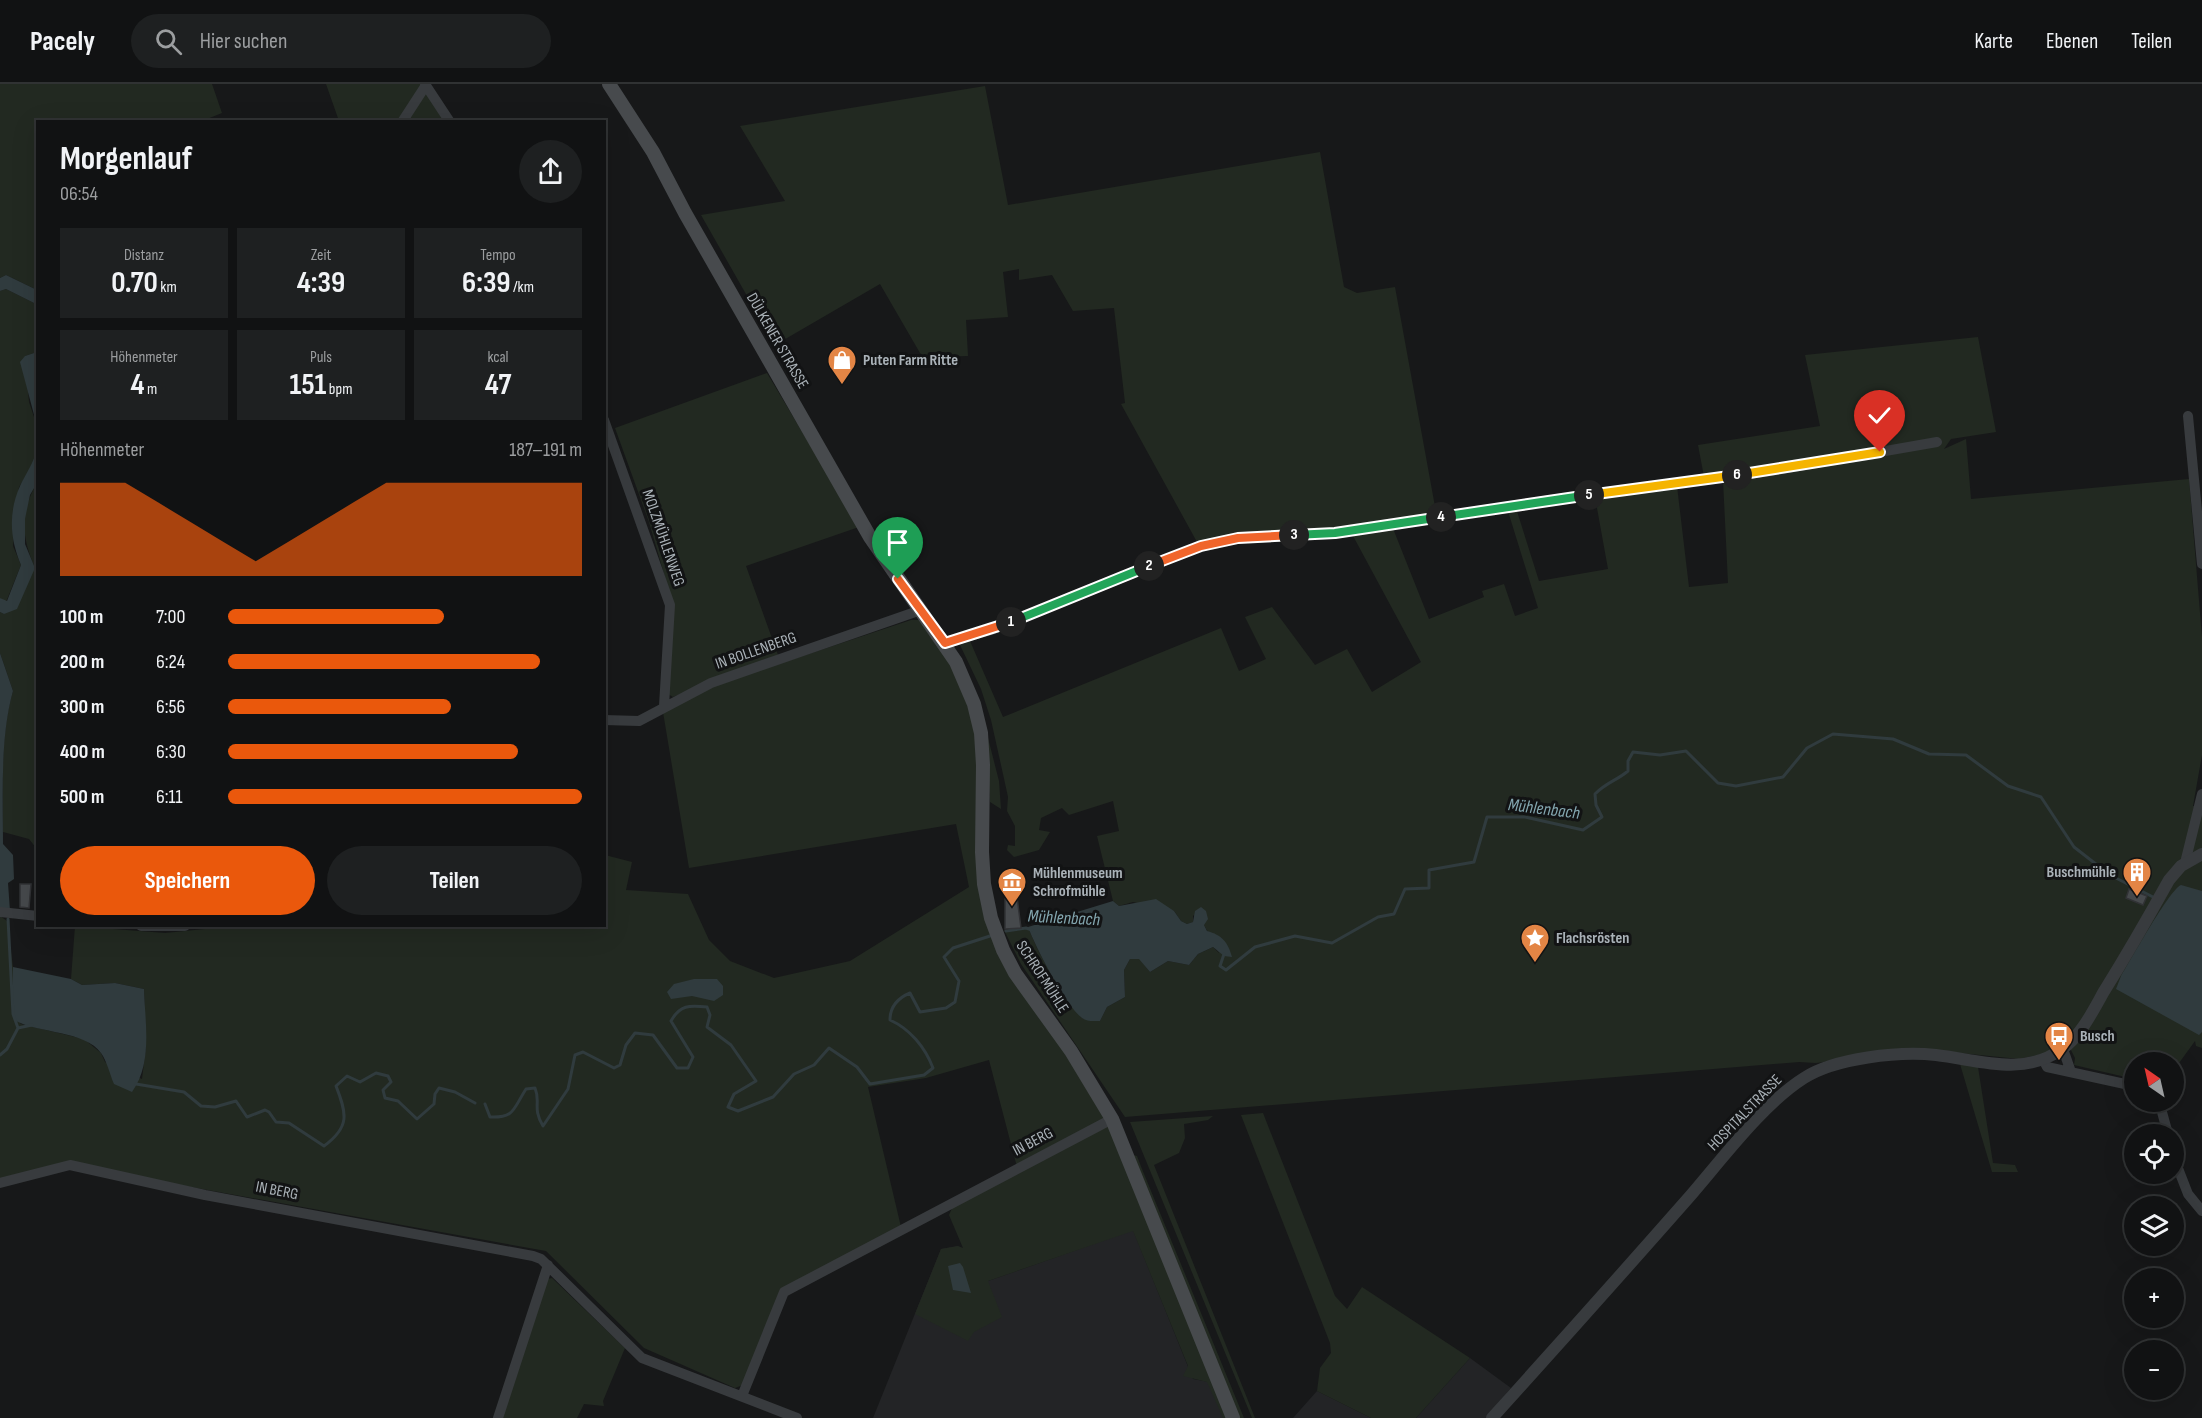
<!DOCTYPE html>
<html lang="de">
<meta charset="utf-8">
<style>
body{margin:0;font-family:"Sofia Sans Condensed",sans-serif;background:#1e2021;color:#f1f3f6;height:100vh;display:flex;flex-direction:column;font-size:22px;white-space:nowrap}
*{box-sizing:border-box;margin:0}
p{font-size:20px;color:#9c9ea0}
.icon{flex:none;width:33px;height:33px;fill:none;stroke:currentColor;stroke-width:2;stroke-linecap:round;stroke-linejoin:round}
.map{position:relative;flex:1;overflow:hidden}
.details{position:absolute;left:36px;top:36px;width:570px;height:807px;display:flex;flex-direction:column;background:#111213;border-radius:0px;box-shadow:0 6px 24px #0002,0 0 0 2px #303233}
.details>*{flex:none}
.needle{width:39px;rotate:326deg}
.controls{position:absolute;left:2124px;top:968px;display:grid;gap:12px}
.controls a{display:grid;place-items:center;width:60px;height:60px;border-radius:50%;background:#111213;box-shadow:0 6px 24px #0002,0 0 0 2px #303233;font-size:30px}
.pin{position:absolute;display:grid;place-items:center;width:51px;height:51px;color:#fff;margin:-62px -26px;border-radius:50% 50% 50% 0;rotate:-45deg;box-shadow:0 0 6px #0007}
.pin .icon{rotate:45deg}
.km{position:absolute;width:30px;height:30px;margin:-15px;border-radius:50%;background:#222;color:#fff;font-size:16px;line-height:30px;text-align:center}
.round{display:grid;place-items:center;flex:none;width:63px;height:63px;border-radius:32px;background:#1e2021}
.head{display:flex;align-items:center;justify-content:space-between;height:102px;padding:0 24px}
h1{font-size:33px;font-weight:700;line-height:45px}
.figures{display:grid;grid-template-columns:repeat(3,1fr);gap:9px;height:102px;padding:6px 24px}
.figures div{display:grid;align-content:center;border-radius:0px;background:#1e2021;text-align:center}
.figures b{font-size:30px;font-weight:700}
.figures small{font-size:16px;font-weight:400}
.figures p{font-size:16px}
.chart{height:168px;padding:12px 24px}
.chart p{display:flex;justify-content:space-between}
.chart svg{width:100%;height:108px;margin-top:6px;fill:#ea580c;opacity:.7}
.cta{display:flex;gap:12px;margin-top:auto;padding:12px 24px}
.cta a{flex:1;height:69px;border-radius:36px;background:#ea580c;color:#fff;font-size:24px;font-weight:700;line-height:69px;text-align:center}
.cta a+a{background:#1e2021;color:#f1f3f6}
ul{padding:0 24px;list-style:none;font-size:20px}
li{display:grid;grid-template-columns:96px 72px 1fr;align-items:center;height:45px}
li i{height:15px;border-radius:8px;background:#ea580c}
header{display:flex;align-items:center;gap:36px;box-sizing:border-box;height:84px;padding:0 30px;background:#111213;border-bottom:2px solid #303233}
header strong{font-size:28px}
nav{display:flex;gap:33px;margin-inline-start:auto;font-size:21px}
.search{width:420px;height:54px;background:#1e2021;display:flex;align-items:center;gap:15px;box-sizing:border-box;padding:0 21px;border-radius:33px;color:#9c9ea0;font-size:22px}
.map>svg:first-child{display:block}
.built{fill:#232426}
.green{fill:#222921}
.water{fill:#303b3e}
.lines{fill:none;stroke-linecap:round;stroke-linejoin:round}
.stream{stroke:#303b3e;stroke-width:3}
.building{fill:#46494c;stroke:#313235;stroke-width:1.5}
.minor{stroke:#383b3e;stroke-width:10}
.tertiary{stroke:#383b3e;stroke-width:12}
.secondary{stroke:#474a4d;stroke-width:14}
.split-1-casing{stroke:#fff;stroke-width:12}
.split-2-casing{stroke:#fff;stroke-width:12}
.split-3-casing{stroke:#fff;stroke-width:12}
.split-4-casing{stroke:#fff;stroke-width:12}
.split-5-casing{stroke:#fff;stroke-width:12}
.split-6-casing{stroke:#fff;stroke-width:12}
.split-7-casing{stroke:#fff;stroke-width:12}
.split-1{stroke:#f0652b;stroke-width:8}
.split-2{stroke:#22a559;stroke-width:8}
.split-3{stroke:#f0652b;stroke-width:8}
.split-4{stroke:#22a559;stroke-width:8}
.split-5{stroke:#22a559;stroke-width:8}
.split-6{stroke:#f5b400;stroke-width:8}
.split-7{stroke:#f5b400;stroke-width:8}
.labels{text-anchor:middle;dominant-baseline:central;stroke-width:6;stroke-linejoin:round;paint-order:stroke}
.street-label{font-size:16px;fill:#aab2b8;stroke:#121314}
.poi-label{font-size:16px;font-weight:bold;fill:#aab2b8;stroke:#121314;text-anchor:start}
.water-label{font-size:18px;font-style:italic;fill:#84a7b0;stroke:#121314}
</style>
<header>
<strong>Pacely</strong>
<div class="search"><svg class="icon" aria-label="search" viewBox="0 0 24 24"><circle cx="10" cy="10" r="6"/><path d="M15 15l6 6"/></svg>Hier suchen</div>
<nav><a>Karte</a><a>Ebenen</a><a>Teilen</a></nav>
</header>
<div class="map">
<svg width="2202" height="1334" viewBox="0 0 2202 1334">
<rect width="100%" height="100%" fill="#171819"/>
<!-- built -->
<path class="built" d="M 1133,1146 L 1193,1295 L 1215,1299 L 1228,1334 L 873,1334 L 941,1165 L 958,1162 L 988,1197 Z
M 1470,1274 L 1511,1304 L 1486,1334 L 1416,1334 Z
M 1317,1307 L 1371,1334 L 1293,1334 Z"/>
<!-- green -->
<path class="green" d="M 0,0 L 212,0 L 222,29 L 202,37 L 38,38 L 37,206 L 6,191 L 0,194 Z
M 326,0 L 422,0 L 448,37 L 339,37 Z
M 985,2 L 1008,121 L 1320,68 L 1344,203 L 1357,209 L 1395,203 L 1436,428 L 1336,445 L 1220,453 L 1197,458 L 1121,320 L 1125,319 L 1114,224 L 1073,227 L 1052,191 L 1019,196 L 1019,185 L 1003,188 L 1008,233 L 966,236 L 968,272 L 925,273 L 920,269 L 880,200 L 775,261 L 701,131 L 785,117 L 740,42 Z
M 6,205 L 34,219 L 37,225 L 37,268 L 25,272 L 29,318 L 37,342 L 38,364 L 34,379 L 19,403 L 13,462 L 21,481 L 6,518 L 0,514 L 0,207 Z
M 1978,253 L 1996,348 L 1951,355 L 1944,365 L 1966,355 L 1971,415 L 2189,395 L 2202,553 L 2202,671 L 2193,722 L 2202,721 L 2202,964 L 2196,962 L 2195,957 L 2174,986 L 2174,978 L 2134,978 L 2134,995 L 2074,981 L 2075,974 L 2070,964 L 2019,975 L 1940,967 L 1898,969 L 1816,979 L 1799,978 L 1125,1033 L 1021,880 L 1004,846 L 1028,843 C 1041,876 1060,906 1082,934 L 1100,937 L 1107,923 L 1125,913 L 1124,886 L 1130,875 L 1139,874 L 1150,888 L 1168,877 L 1189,881 L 1198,870 L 1213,863 L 1219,869 L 1204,841 L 1193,831 L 1193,838 L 1187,840 L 1181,837 L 1174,827 L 1133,818 L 1119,822 L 1113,817 L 1097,752 L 1119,747 L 1113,717 L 1069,731 L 1062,724 L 1041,734 L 1039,746 L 1050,748 L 1039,766 L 1014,773 L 1007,766 L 1008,761 L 1015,762 L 1015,742 L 1007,727 L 1008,713 L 1003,690 L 991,636 L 981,605 L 960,561 L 970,557 L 1003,633 L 1221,544 L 1239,587 L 1266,575 L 1245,533 L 1272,523 L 1315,581 L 1347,565 L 1372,608 L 1421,578 L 1352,450 L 1392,442 L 1429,535 L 1484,513 L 1482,507 L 1504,500 L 1515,532 L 1538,524 L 1507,424 L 1516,424 L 1539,497 L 1608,485 L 1595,413 L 1677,402 L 1689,503 L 1728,499 L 1723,396 L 1705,398 L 1698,361 L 1820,342 L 1805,271 Z
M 767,289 L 859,443 L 746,482 L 778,571 L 673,613 L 668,610 L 673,521 L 649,438 L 615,344 Z
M 37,399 L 37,765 L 29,755 L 3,748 C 3,702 0,650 13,607 L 0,569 L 0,528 L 4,530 L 35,484 C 22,454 19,429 37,399 Z
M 911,536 L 919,536 L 952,578 L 974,635 L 985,833 L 1104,1033 L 1104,1036 L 1017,1083 L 989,976 L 926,994 L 868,1003 L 901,1143 L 782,1205 L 743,1301 L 735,1304 L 644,1264 L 546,1167 L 119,1090 L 71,1078 L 0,1097 L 0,832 L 7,837 L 13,883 L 13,928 L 21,940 L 84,955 L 101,969 L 105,978 L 142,995 L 146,963 L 144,905 L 115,899 L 82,901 L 71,895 L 75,842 L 165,849 L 234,842 L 604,842 L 605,771 L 632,778 L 626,806 L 688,810 L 709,856 L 730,877 L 774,894 L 850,877 L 969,803 L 956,740 L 689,784 L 663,628 L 712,602 Z
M 987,650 L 999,697 L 1001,725 L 990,718 Z
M 1960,980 L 1978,983 L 1993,1079 L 2015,1081 L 2018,1088 L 1992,1088 Z
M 1263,1029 L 1335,1212 L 1347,1225 L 1362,1203 L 1470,1274 L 1416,1334 L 1371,1334 L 1317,1307 L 1320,1284 L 1331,1269 L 1330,1259 L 1241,1031 Z
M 1213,1032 L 1208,1036 L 1184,1040 L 1185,1054 L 1179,1069 L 1154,1081 L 1255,1334 L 1252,1334 L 1130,1038 Z
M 1104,1042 L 1110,1043 L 1227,1334 L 1223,1334 L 1207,1298 L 1183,1292 L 1188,1282 L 1133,1147 L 988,1197 L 1002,1233 L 974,1248 L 968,1257 L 915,1230 L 941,1165 L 958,1162 L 963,1164 L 949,1131 L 953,1122 Z
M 1133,1071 L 1137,1072 L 1142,1085 L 1244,1334 L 1238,1334 Z
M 552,1194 L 625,1264 L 603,1317 L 604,1322 L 584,1320 L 577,1334 L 500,1334 L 547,1195 Z"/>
<!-- water -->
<path class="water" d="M 6,191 L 37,206 L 37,225 L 34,219 L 6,205 L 0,207 L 0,194 Z
M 37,268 L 37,281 L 34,283 L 37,299 L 37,342 L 20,278 L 25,272 Z
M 37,364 L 37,399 L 30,411 L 25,435 L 25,460 L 35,484 L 17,525 L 4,530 L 0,528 L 0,514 L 7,517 L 21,481 C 10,455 8,429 20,402 C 26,389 34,379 37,364 Z
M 0,569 L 13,607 C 0,653 3,711 3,760 L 13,771 L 14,795 L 8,799 L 10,827 L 0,826 Z
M 2181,801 L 2202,807 L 2202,948 L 2199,951 L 2116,905 L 2121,892 C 2130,877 2170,805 2181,801 Z
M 1156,815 L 1174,827 L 1181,837 L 1187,840 L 1193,838 L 1195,827 L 1201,823 L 1206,827 L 1208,835 L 1204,841 L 1207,847 C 1222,851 1228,858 1232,873 L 1224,872 L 1213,863 L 1198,870 L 1189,881 L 1168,877 L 1150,888 L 1139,875 L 1130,875 L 1124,886 L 1125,913 L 1107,923 L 1100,937 C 1094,937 1087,938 1082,934 C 1065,921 1036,864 1028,843 L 1113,817 L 1119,822 Z
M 13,883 L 71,895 L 82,901 L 115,899 L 144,905 C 145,939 153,979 132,1008 L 114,1000 C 110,991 107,977 101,969 C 86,947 38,949 16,937 L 13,928 Z
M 694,895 L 717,895 L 723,902 L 723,911 L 714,917 L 692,912 L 671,915 L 667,908 L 674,900 Z
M 960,1179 L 963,1183 L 971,1209 L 953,1206 L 948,1182 Z"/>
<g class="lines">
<!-- stream -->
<path class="stream" d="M 8,835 L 13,930 L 18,944 L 32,941
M 1006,847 L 1026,844 L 1032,846
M 1224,870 L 1220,882 L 1226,886 L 1255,863 L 1295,852 L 1332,859 L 1378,833 L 1394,830 L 1405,805 L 1429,804 L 1429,786 L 1474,778 L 1487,733 L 1525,733 L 1583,746 L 1602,733 L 1596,721 L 1595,710 C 1607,698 1616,697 1628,687 L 1628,677 L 1633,668 L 1660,671 L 1686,667 L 1718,699 L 1736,702 L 1783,693 L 1807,664 L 1833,650 L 1893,655 L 1929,670 L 1966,671 L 2008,702 L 2041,713 L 2074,763 L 2110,791 L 2155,814
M 0,971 L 7,965 L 18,944
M 136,1000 L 184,1008 L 201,1022 L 215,1023 L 236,1017 L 247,1033 L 265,1026 L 269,1028 L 276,1038 L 289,1039 L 324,1062 C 350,1043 347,1030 336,1002 L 347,992 L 360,998 L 376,989 L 388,992 L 391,998 L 383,1006 L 385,1014 L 398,1017 L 417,1035 L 434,1020 L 435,1010 L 439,1004 L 455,1008 L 475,1019
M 485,1020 L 490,1033 C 515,1034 513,1025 526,1005 L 535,1004 C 541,1018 532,1024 543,1042 L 568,1005 L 575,971 L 583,968 L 614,984 L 620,981 L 626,961 L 635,949 L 653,951 L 677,984 L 688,984 L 693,973 L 671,937 C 680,921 689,921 707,923 L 710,931 L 707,943 L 731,961 L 756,997 L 734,1010 L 728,1023 L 738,1027 L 773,1013 L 794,990 L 814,981 L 829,964 L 857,983 L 870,1000 L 924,991 L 933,984 C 925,963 910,945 890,936 C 890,922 898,914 910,909 L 920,928 L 946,924 L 955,918 L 959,897 L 944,873 L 953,864 L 990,852"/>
</g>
<!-- building -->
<path class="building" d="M 20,800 L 31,800 L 29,824 L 20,823 Z
M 2129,805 L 2147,812 L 2143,821 L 2126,814 Z
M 1017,813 L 1021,844 L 1005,845 L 1005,815 Z"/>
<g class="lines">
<!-- minor -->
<path class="minor" d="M 425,0 L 450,38
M 402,38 L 426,1
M 2188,332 L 2202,480
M 604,336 L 670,521 L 664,622
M 945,559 L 991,546 L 1201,462 L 1238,454 L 1335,449 L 1551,416 L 1771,387 L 1937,358
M 604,636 L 639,637 L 711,599 L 921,526
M 2185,779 L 2202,710
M 0,828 L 38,832
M 141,842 L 185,842
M 2063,965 L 2071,988
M 2043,975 L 2047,983 L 2134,1002
M 2159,1017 L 2168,1050
M 2174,1074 L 2188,1110 L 2202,1127
M 0,1099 L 70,1081 L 205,1111 L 533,1172 L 541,1175 L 642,1274 L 797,1334
M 742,1312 L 784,1208 L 1112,1035
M 498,1334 L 548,1181"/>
<!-- tertiary -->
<path class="tertiary" d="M 1492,1334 C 1559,1260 1625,1186 1691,1111 C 1723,1074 1763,1020 1804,994 C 1835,974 1899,967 1936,971 C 1979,976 2023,993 2062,965 C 2080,953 2093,927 2103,909 C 2126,872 2148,834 2169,796 L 2181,782 L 2202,770"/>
<!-- secondary -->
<path class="secondary" d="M 609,0 L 653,68 L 685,129 L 870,453 L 956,578 L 974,620 L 981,649 L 983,681 L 982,768 L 984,800 L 991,834 L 1003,866 L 1015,889 L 1071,967 L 1112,1035 L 1233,1334"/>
</g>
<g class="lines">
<!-- split-1 casing -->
<g class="split-1-casing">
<path id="split-1" d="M 898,495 L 945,559 L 1011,538"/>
</g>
<!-- split-2 casing -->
<g class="split-2-casing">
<path id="split-2" d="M 1011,538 L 1149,482"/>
</g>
<!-- split-3 casing -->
<g class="split-3-casing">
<path id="split-3" d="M 1149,482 L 1201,462 L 1238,454 L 1294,451"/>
</g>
<!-- split-4 casing -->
<g class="split-4-casing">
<path id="split-4" d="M 1294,451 L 1335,449 L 1441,433"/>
</g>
<!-- split-5 casing -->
<g class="split-5-casing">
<path id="split-5" d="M 1441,433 L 1589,411"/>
</g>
<!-- split-6 casing -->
<g class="split-6-casing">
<path id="split-6" d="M 1589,411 L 1737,391"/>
</g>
<!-- split-7 casing -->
<g class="split-7-casing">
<path id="split-7" d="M 1737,391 L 1880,368"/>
</g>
<!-- split-1 -->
<use href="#split-1" class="split-1"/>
<!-- split-2 -->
<use href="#split-2" class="split-2"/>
<!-- split-3 -->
<use href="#split-3" class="split-3"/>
<!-- split-4 -->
<use href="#split-4" class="split-4"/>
<!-- split-5 -->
<use href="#split-5" class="split-5"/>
<!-- split-6 -->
<use href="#split-6" class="split-6"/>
<!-- split-7 -->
<use href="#split-7" class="split-7"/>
</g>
<!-- icons -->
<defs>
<g id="shop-pin" transform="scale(1.5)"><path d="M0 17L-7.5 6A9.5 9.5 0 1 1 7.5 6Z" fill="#e38545" stroke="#121314"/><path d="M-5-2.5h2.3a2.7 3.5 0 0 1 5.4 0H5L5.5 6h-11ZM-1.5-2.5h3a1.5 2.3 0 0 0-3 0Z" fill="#fff"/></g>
<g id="building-pin" transform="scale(1.5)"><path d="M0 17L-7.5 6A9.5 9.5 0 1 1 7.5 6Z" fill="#e38545" stroke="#121314"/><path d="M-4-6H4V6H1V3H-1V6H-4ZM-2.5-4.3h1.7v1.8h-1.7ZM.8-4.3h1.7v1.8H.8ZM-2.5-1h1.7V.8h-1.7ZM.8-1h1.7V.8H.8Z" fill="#fff"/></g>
<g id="museum-pin" transform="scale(1.5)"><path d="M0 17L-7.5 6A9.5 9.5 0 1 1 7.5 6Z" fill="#e38545" stroke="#121314"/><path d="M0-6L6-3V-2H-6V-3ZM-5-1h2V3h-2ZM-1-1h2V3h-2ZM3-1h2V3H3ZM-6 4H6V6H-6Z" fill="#fff"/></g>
<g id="sight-pin" transform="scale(1.5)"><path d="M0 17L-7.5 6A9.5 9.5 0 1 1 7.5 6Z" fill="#e38545" stroke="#121314"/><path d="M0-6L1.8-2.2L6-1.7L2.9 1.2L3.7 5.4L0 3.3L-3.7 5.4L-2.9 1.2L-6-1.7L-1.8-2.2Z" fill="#fff"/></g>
<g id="bus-pin" transform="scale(1.5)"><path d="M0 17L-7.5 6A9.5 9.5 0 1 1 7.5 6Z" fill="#e38545" stroke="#121314"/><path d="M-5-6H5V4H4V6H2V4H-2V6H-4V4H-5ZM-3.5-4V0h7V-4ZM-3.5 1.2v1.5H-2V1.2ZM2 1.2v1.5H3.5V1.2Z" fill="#fff"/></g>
</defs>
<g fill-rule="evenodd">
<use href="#shop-pin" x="842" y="276"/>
<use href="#building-pin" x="2137" y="788"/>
<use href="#museum-pin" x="1012" y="798"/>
<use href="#sight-pin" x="1535" y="854"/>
<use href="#bus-pin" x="2059" y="952"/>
</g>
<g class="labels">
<!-- street labels -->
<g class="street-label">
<text transform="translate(777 257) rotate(60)">DÜLKENER STRASSE</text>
<text transform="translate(663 454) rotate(71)">MOLZMÜHLENWEG</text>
<text transform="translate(756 567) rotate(-19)">IN BOLLENBERG</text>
<text transform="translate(1042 893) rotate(57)">SCHROFMÜHLE</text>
<text transform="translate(1745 1029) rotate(-46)">HOSPITALSTRASSE</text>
<text transform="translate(1033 1058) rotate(-28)">IN BERG</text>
<text transform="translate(277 1107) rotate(11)">IN BERG</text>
</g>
<!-- poi labels -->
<g class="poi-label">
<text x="863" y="276">Puten Farm Ritte</text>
<text x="2116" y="788" text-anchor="end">Buschmühle</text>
<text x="1033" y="789">Mühlenmuseum<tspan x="1033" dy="18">Schrofmühle</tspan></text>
<text x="1556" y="854">Flachsrösten</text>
<text x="2080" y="952">Busch</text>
</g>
<!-- water labels -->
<g class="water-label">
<text transform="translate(1544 725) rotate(7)">Mühlenbach</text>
<text transform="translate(1064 834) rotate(3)">Mühlenbach</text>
</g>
</g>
</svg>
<div class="controls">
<a><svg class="needle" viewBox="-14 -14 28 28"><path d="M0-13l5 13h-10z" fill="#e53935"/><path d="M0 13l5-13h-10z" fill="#9c9ea0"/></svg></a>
<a><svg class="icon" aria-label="locate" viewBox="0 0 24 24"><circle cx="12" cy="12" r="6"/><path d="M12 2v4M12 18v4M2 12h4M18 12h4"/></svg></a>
<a><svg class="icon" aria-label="layers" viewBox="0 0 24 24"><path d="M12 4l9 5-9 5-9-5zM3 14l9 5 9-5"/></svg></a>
<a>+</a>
<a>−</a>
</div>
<div class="pin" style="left:898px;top:495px;background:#1e9e55"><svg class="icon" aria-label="arrive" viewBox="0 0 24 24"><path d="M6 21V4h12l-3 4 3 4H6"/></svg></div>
<div class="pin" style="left:1880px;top:368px;background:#d93025"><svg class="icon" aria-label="check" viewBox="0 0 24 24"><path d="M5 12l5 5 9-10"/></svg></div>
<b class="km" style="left:1011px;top:538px">1</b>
<b class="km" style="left:1149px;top:482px">2</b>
<b class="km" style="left:1294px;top:451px">3</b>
<b class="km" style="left:1441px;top:433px">4</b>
<b class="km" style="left:1589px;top:411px">5</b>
<b class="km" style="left:1737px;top:391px">6</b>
<section class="details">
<div class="head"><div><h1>Morgenlauf</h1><p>06:54</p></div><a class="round"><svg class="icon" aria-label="share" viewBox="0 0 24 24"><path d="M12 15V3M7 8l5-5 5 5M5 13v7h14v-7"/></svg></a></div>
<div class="figures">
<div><p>Distanz</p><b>0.70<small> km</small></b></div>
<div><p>Zeit</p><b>4:39</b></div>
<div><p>Tempo</p><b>6:39<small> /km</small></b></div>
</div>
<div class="figures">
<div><p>Höhenmeter</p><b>4<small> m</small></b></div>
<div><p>Puls</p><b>151<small> bpm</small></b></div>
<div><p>kcal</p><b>47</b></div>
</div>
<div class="chart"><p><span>Höhenmeter</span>187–191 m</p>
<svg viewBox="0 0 160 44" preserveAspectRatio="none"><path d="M0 44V6L10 6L20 6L30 14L40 22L50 30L60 38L70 30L80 22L90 14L100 6L110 6L120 6L130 6L140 6L150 6L160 6V44z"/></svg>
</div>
<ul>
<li><b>100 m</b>7:00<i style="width:61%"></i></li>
<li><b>200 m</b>6:24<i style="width:88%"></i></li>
<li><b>300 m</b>6:56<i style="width:63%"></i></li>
<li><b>400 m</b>6:30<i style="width:82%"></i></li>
<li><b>500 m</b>6:11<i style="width:100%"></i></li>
</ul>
<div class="cta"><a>Speichern</a><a>Teilen</a></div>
</section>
</div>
